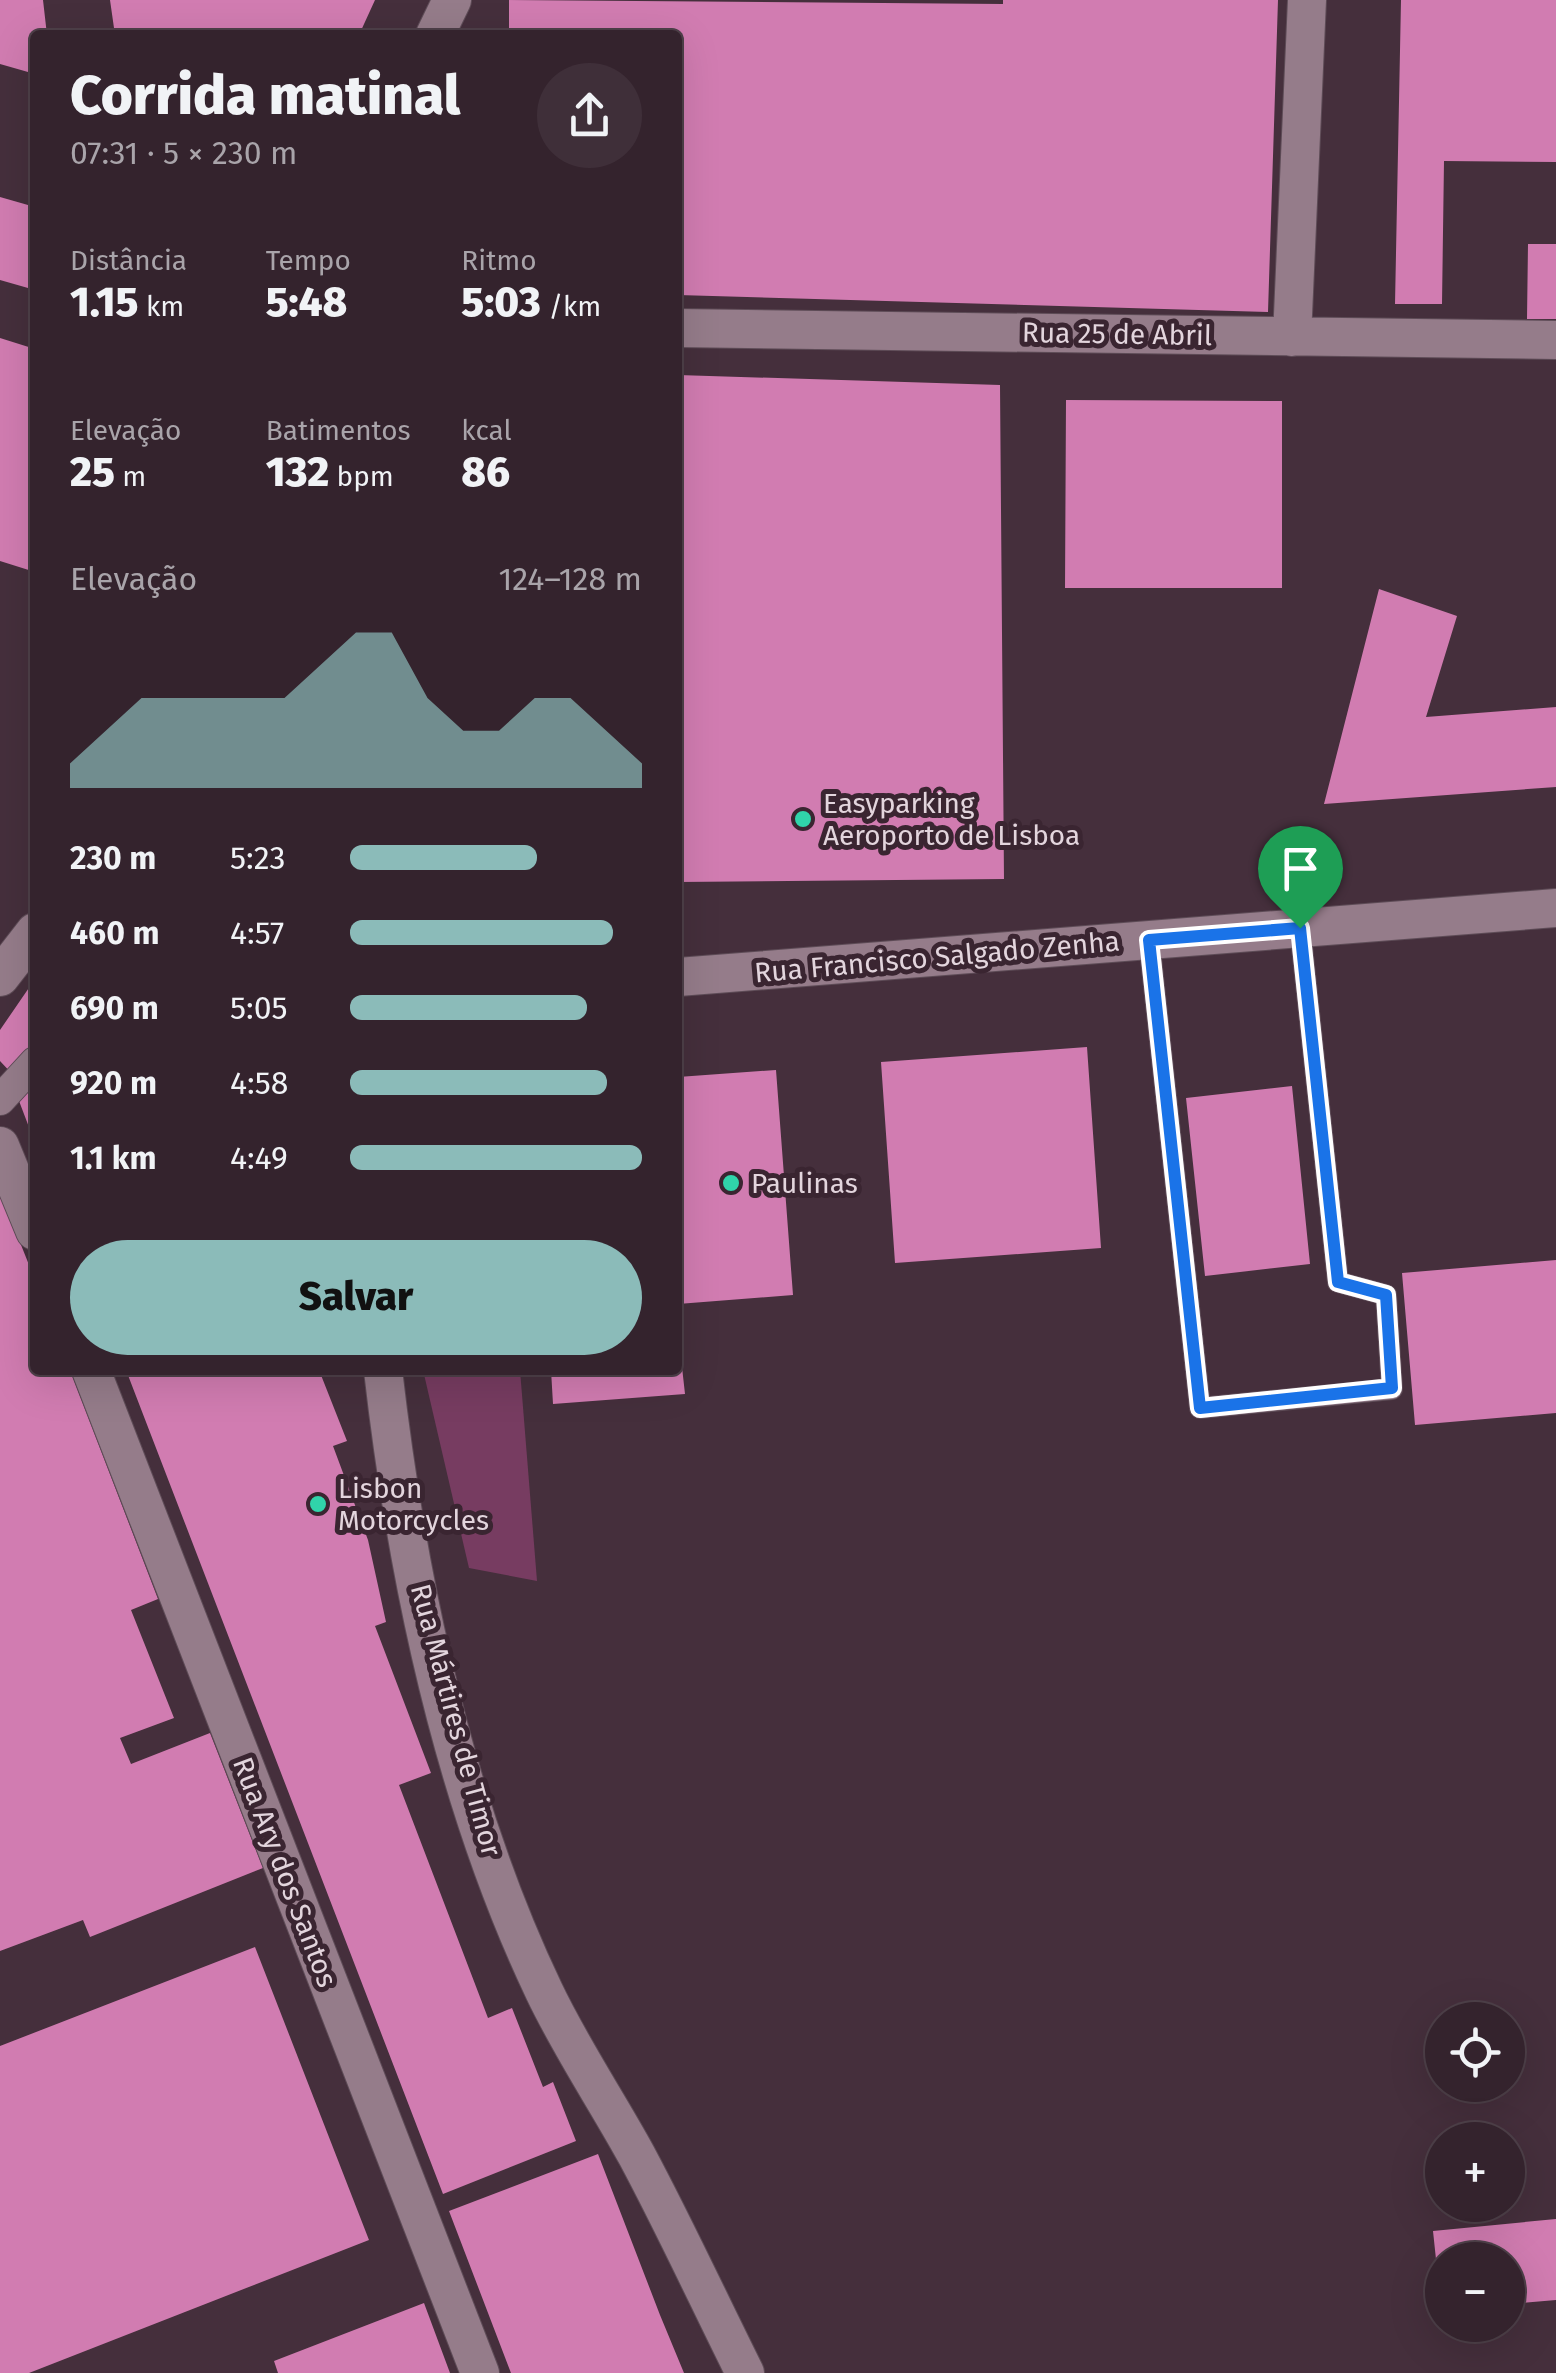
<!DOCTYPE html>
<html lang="pt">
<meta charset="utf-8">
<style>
body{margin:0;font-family:"Fira Sans",sans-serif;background:#3f2f39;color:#f1f3f6;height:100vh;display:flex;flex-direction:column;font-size:38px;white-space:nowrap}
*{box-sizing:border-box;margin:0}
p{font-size:32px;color:#a9a4aa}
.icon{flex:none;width:55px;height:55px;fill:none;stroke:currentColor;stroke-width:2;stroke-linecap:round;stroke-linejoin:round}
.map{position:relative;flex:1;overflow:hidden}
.sheet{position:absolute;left:30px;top:30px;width:652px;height:1345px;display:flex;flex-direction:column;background:#34232d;border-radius:10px;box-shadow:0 10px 40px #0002,0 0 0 2px #4e4049}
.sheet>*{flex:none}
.buttons{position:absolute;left:1425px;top:2002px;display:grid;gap:20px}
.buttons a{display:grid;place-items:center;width:100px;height:100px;border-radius:50%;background:#34232d;box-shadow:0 10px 40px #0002,0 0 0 2px #4e4049;font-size:50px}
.pin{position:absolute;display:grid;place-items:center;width:85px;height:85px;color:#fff;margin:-102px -42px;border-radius:50% 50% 50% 0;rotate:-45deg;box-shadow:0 0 10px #0007}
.pin .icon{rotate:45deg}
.round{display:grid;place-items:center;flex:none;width:105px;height:105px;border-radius:52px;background:#3f2f39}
.summary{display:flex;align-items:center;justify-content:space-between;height:170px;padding:0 40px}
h1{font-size:55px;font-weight:800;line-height:75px}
.metrics{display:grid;grid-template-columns:repeat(3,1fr);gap:15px;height:170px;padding:10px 40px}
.metrics div{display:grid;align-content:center}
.metrics b{font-size:42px;font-weight:800}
.metrics small{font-size:28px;font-weight:400}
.metrics p{font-size:28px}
.chart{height:280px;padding:20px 40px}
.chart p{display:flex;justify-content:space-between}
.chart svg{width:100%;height:180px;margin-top:10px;fill:#8bbbb9;opacity:.7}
.action{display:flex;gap:20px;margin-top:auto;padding:20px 40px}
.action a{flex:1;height:115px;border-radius:60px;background:#8bbbb9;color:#111;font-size:40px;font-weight:800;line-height:115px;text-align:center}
ul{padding:0 40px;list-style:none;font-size:32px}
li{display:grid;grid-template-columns:160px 120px 1fr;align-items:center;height:75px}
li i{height:25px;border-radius:12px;background:#8bbbb9}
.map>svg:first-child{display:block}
.green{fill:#773c61}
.building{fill:#d17cb1}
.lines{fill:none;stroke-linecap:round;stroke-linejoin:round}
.service-casing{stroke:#5e4c57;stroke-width:22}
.pedestrian-casing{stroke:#5e4c57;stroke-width:32}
.minor-casing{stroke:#5e4c57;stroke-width:40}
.service{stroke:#957c8a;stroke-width:20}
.pedestrian{stroke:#957c8a;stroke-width:30}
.minor{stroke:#957c8a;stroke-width:38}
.route-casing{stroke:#fff;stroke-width:20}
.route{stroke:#1a73e8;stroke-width:12}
.poi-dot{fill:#30d4aa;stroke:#3a2531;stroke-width:4}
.labels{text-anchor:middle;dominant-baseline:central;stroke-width:10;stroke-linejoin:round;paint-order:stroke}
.street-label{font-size:28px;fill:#e3d5dd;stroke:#3a2531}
.poi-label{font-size:28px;fill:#e3d5dd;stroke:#3a2531;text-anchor:start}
</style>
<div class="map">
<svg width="1556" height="2373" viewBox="0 0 1556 2373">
<rect width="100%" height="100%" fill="#452f3c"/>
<!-- green -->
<path class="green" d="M 423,1370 L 520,1370 L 537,1581 L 469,1568 Z"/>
<!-- building -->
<path class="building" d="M 0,0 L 43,0 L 47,35 L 35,35 L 35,74 L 0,64 Z
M 110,0 L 375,0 L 359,35 L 115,35 Z
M 509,0 L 1003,4 L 1003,0 L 1278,0 L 1268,312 L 678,295 L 678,35 L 509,35 Z
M 1401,0 L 1556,0 L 1556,162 L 1444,161 L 1442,304 L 1395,304 Z
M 0,197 L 35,207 L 35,290 L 0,280 Z
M 1528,244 L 1556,244 L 1556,319 L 1527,319 Z
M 0,338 L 35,349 L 35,572 L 0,561 Z
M 678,375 L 1000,385 L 1004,879 L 678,882 Z
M 1066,400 L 1282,401 L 1282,588 L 1065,588 Z
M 1379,589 L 1457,616 L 1426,717 L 1556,707 L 1556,787 L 1324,804 Z
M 35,979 L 35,1054 L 14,1076 L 0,1061 L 0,1030 Z
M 1087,1047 L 1101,1248 L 895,1263 L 881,1062 Z
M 776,1070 L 793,1295 L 678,1304 L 678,1077 Z
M 35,1072 L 35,1143 L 16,1093 Z
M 1292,1086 L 1310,1264 L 1205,1276 L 1186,1098 Z
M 0,1192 L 35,1280 L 35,1370 L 70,1370 L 158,1599 L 131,1610 L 174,1718 L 120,1738 L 131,1764 L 210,1733 L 263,1868 L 90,1937 L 83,1920 L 0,1951 Z
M 1556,1260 L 1556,1413 L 1415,1425 L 1402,1273 Z
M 678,1331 L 685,1394 L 553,1404 L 551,1370 L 678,1370 Z
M 126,1370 L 319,1370 L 347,1441 L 333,1446 L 368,1540 L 386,1622 L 375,1626 L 431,1773 L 399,1785 L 488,2018 L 512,2008 L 543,2087 L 553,2082 L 576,2141 L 443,2194 Z
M 255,1947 L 369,2240 L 29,2373 L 0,2373 L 0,2046 Z
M 598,2154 L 660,2315 L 684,2373 L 511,2373 L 449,2211 Z
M 1556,2219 L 1556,2300 L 1508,2304 L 1508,2260 L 1442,2260 L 1440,2297 L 1433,2231 Z
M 424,2303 L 450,2373 L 278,2373 L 274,2361 Z"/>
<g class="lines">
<!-- service casing -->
<g class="service-casing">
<path id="service" d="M 1149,940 L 1200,1408 L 1392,1389 L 1386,1295 L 1338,1282 L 1300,928"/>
</g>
<!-- pedestrian casing -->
<g class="pedestrian-casing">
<path id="pedestrian" d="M 0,1100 L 35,1062"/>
</g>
<!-- minor casing -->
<g class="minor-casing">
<path id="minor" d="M 435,35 L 452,0
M 678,328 L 1556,340
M 1292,337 L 1307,0
M 0,977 L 35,932
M 678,977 L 1556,908
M 0,1146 L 35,1231
M 91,1370 L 480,2373
M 383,1370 C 407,1579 453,1800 544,1991 C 571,2048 607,2101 637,2156 C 675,2227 709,2301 745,2373"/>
</g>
<!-- service -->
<use href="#service" class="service"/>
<!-- pedestrian -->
<use href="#pedestrian" class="pedestrian"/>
<!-- minor -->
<use href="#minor" class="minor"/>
</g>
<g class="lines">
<!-- route casing -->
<g class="route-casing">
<path id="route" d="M 1300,928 L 1338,1282 L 1386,1295 L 1392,1388 L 1200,1408 L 1149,940 Z"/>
</g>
<!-- route -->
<use href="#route" class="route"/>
</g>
<!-- markers -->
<g class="poi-dot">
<circle cx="803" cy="819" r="10"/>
<circle cx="731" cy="1183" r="10"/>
<circle cx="318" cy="1504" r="10"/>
</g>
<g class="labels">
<!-- street labels -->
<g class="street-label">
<text transform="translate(1117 334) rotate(1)">Rua 25 de Abril</text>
<text transform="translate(937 957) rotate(-5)">Rua Francisco Salgado Zenha</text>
<text transform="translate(456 1720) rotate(75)">Rua Mártires de Timor</text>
<text transform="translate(285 1872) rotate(69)">Rua Ary dos Santos</text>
</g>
<!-- poi labels -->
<g class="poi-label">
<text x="823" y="803">Easyparking<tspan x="823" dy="32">Aeroporto de Lisboa</tspan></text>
<text x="751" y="1183">Paulinas</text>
<text x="338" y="1488">Lisbon<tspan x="338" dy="32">Motorcycles</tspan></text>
</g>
</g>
</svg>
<div class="buttons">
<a><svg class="icon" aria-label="locate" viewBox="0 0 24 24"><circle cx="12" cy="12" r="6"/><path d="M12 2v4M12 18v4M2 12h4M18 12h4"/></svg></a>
<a>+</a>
<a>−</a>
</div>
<div class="pin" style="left:1300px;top:928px;background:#1e9e55"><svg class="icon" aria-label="arrive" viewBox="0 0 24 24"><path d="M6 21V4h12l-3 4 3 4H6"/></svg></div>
<section class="sheet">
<div class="summary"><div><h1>Corrida matinal</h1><p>07:31 · 5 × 230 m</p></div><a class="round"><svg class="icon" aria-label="share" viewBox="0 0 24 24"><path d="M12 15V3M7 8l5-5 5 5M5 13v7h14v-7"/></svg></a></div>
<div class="metrics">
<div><p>Distância</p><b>1.15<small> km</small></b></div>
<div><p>Tempo</p><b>5:48</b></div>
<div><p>Ritmo</p><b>5:03<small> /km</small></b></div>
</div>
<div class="metrics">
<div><p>Elevação</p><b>25<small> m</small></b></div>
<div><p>Batimentos</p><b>132<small> bpm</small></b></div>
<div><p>kcal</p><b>86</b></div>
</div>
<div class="chart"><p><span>Elevação</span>124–128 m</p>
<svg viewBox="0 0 160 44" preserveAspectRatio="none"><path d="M0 44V38L10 30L20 22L30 22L40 22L50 22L60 22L70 14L80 6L90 6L100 22L110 30L120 30L130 22L140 22L150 30L160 38V44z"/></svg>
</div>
<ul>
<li><b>230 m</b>5:23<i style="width:64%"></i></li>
<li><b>460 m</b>4:57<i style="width:90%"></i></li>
<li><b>690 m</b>5:05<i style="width:81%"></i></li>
<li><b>920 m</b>4:58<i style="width:88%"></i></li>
<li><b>1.1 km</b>4:49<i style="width:100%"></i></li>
</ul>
<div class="action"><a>Salvar</a></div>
</section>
</div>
